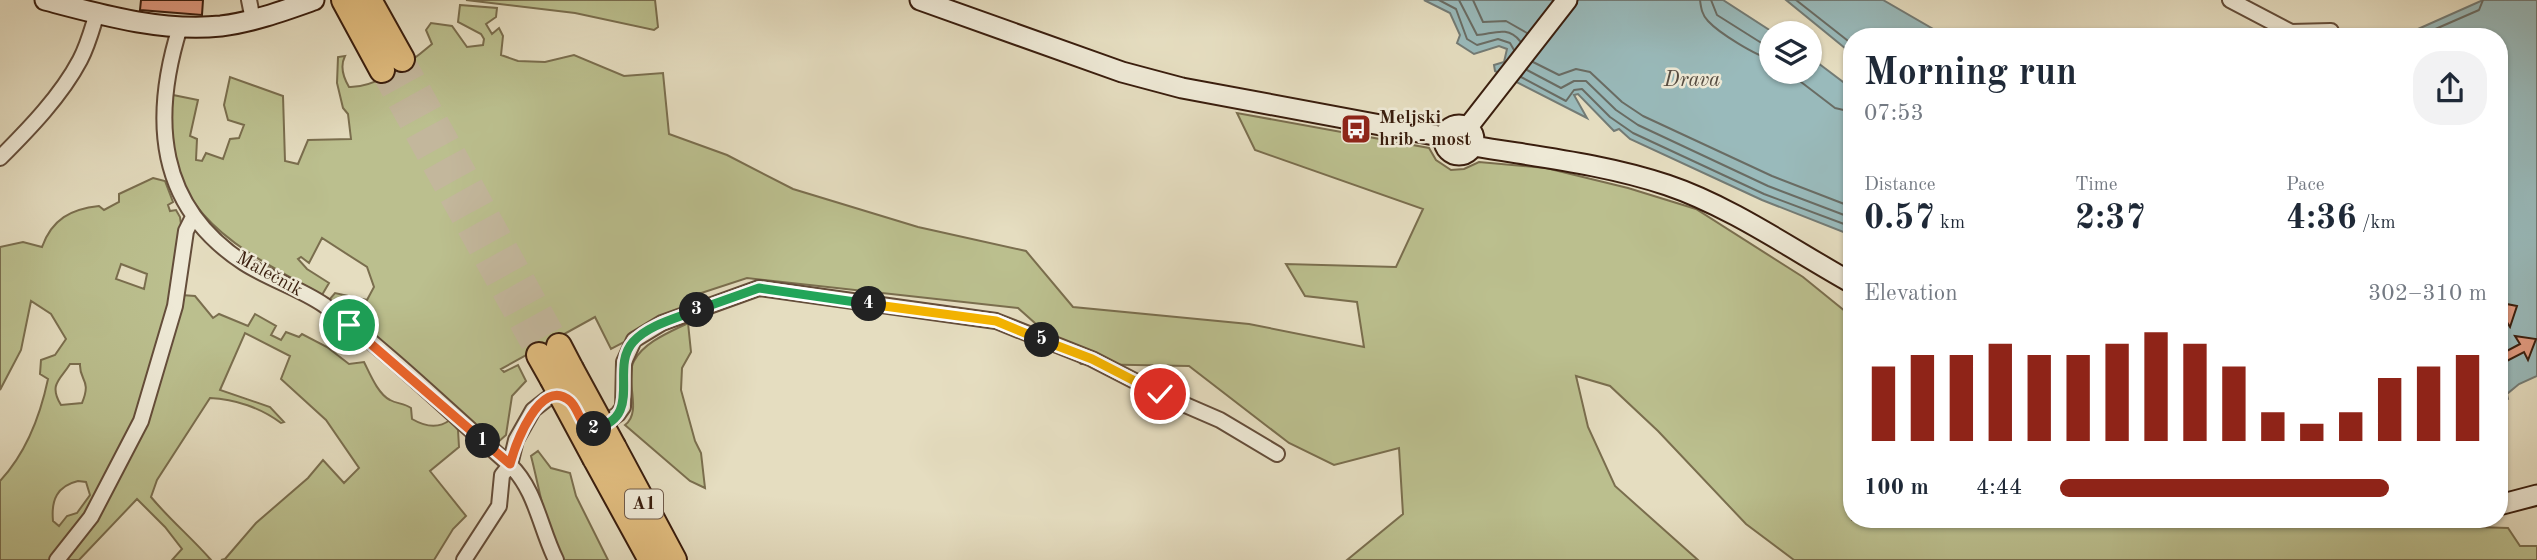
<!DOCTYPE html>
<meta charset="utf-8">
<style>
body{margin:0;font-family:"Old Standard TT",serif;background:#f2f2f3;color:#1f2937;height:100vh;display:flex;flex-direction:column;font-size:26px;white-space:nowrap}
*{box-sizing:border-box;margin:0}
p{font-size:23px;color:#747a83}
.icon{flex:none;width:38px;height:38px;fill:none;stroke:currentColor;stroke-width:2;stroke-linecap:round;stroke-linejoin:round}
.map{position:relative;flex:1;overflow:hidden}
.drawer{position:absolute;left:1843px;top:28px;width:665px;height:500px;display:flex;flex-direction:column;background:#fff;border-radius:28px;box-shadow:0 2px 5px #0004}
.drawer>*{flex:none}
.buttons{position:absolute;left:1759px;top:21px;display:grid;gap:14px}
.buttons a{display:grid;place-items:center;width:63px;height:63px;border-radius:50%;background:#fff;box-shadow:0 2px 5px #0004;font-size:35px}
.pin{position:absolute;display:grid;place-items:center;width:60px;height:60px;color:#fff;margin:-30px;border:4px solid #fff;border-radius:50%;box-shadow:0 2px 7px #0007}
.km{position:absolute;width:35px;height:35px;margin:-18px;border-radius:50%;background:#222;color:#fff;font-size:19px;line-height:35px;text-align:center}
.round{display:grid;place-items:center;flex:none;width:74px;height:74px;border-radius:28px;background:#f2f2f3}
.summary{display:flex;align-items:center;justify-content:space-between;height:119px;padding:0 21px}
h1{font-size:38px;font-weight:700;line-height:52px}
.metrics{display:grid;grid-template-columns:repeat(3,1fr);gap:10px;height:119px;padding:7px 21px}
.metrics div{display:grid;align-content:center}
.metrics b{font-size:35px;font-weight:700}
.metrics small{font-size:19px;font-weight:400}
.metrics p{font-size:19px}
.chart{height:196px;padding:14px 21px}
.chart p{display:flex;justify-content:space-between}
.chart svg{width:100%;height:126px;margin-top:7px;stroke:#8f2418;stroke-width:6}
ul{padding:0 21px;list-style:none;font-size:23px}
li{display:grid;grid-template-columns:112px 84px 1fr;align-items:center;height:52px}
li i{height:18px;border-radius:9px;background:#8f2418}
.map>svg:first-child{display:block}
.green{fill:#bbbf8e;stroke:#7a6e4e;stroke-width:2;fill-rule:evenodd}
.water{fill:#99babb;stroke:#737b75;stroke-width:2}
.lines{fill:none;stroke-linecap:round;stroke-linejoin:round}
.shore{stroke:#696c64;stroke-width:2}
.building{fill:#e39b81;stroke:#391d0d;stroke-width:2}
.highway-tunnel{stroke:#c3b79c;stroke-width:24;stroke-dasharray:24 12;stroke-linecap:butt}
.street-casing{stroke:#644d3a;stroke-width:18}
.secondary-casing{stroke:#391d0d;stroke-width:23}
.highway-casing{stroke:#391d0d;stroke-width:28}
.street{stroke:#eee9d6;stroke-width:14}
.secondary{stroke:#eee9d6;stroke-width:19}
.highway{stroke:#e2be80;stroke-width:24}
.highway-bridge-casing{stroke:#391d0d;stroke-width:28;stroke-linecap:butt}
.highway-bridge{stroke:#e2be80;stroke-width:24}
.split-1-casing{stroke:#fff;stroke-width:14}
.split-2-casing{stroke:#fff;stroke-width:14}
.split-3-casing{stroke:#fff;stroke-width:14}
.split-4-casing{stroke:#fff;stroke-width:14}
.split-5-casing{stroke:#fff;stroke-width:14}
.split-6-casing{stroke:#fff;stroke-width:14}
.split-1{stroke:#f0652b;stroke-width:9}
.split-2{stroke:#f0652b;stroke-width:9}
.split-3{stroke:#22a559;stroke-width:9}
.split-4{stroke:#22a559;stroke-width:9}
.split-5{stroke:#f5b400;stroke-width:9}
.split-6{stroke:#f5b400;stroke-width:9}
.labels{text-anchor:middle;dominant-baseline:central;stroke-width:5;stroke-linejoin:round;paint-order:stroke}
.shield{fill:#eee9d6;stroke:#6f5a49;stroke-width:2}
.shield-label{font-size:18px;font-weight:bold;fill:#391d0d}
.poi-label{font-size:19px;font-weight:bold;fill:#391d0d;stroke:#eee9d6;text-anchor:start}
.street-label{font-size:19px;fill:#391d0d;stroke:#eee9d6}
.water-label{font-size:21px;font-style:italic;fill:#564c41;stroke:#eee9d6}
</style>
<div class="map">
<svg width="2537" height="560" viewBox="0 0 2537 560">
<rect width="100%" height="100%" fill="#e5ddc0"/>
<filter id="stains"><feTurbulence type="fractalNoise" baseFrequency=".00286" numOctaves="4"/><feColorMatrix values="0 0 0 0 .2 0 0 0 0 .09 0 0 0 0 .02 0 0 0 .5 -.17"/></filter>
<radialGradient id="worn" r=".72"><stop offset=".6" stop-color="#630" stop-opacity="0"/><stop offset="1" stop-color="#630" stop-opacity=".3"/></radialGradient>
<!-- green -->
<path class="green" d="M 466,0 L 655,0 L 658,27 L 654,30 L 575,13 Z
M 460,5 L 497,8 L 496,17 L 486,24 L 492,34 L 499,28 L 503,36 L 501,55 L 518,61 L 545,62 L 574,55 L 624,76 L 663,73 L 669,134 L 727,155 L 793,189 L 918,227 L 1026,251 L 1073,307 L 1249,324 L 1364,347 L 1357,302 L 1305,296 L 1286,264 L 1396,267 L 1423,209 L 1255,150 L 1237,113 L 1429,148 L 1436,160 L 1451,170 L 1464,169 L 1479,162 L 1546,168 L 1628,188 L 1696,209 L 1803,277 L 1851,316 L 1852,520 L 2425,520 L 2442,526 L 2508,528 L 2520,546 L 2537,546 L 2537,560 L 1794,560 L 1746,524 L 1658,431 L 1610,386 L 1576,376 L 1588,427 L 1615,486 L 1698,560 L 1347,560 L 1403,514 L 1399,448 L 1334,465 L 1289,443 L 1189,366 L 1081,364 L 1018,308 L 747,278 L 686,298 L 687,309 L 611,349 L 595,317 L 501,369 L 504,372 L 518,365 L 526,381 L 512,396 L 506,435 L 498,442 L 491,439 L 376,336 L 329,300 L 335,293 L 367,300 L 374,287 L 367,267 L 322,238 L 309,263 L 301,257 L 298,259 L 307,269 L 329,283 L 322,295 C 235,246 158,213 173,95 L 198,100 L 190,136 L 197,139 L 196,160 L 202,161 L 206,153 L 223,159 L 230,139 L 239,138 L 244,125 L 228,120 L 224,105 L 230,77 L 283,96 L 285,161 L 298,164 L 308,140 L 351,139 L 348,114 L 343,108 L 337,83 L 338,57 L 345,56 C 340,66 343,77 349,87 C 377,88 411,62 432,44 L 426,30 L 431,23 L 452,26 L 467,47 L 483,45 L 484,39 L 481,34 L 458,22 Z
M 153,178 L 165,181 L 173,202 L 168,205 L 170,211 L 176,210 L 180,217 L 181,224 L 174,291 L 148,393 L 76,533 L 49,560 L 0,560 L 0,481 C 26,453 40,417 48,379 L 40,374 L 41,360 L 55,355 L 66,339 L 51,314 L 31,301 L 21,350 L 0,390 L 0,247 L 23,242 L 42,247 C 52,219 71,209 99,206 L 104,210 L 119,202 L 119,194 ZM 121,264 L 147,274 L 144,289 L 116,279 ZM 70,364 L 80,364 C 79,381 92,379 82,403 L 61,405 C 48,384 61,379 70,364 ZM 78,481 L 86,482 L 90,495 L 77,513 L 67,516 L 59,526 L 53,521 C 51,500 57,486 78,481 Z
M 181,295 L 195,296 L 213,318 L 219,314 L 248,326 L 255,314 L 276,326 L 271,335 L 281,340 L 286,332 L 299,337 L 302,334 L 327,347 L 349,364 L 364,362 C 370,374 378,394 390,400 C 397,404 404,403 411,408 L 412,419 C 424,426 438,429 450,420 L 458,430 L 459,447 L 430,471 L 466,516 L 453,529 L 434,560 L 221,560 L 225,559 L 256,523 L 308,478 L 323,460 L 344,483 L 359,468 L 326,420 L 281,379 L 290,356 L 245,333 L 220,390 L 270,407 L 284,422 L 281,423 C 261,408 235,399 210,398 L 157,480 L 151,497 C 170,520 192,538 211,560 L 172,560 L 182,549 L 165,527 L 137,499 L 79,560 L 61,560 C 132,488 153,389 181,295 Z
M 688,323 L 691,352 L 682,368 L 681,390 L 695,441 L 701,453 L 705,488 L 690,481 L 625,425 C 643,412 624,379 634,361 C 644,342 670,332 688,323 Z
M 538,451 L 551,468 L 570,473 L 576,496 L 608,560 L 564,560 C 545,531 540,490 531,456 Z"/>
<!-- water -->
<path class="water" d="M 1424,0 L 1723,0 L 1774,33 L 1771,33 L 1771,72 L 1810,72 L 1810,57 L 1851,88 L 1851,235 L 1762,200 L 1630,139 L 1619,129 L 1614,131 L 1578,94 L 1574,95 L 1587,118 L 1495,71 L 1494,65 L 1504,62 L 1507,49 L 1499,46 L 1474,54 L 1457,43 L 1460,35 L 1450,13 Z
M 1786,0 L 1883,0 L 1947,37 L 1852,37 L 1851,53 Z
M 2483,0 L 2537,0 L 2537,376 L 2519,384 L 2507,394 L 2508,399 L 2499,403 L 2499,37 L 2400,37 Z"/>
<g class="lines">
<!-- shore -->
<path class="shore" d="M 1439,0 L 1456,9 L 1467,39 L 1477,45 L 1498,39 L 1510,43 L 1514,50
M 1459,0 L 1477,35 C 1493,34 1507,25 1520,41
M 1473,0 L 1483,22 L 1506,21 L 1527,33
M 1700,0 C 1701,8 1702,15 1708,21 C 1719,33 1756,56 1771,59
M 1711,0 L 1717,15 L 1771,49
M 1796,0 L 1852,44
M 2417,37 L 2479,10 L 2483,0
M 1533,62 L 1559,75 L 1576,69 L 1590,72 L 1622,102 L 1643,116 L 1772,176 L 1852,207
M 1527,70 L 1561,88 L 1574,81 L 1586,81 L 1616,110 L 1638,125 L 1768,186 L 1852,218
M 1788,72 L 1835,108 L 1852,112
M 1521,77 L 1566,101 L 1574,90 L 1582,89 L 1610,117 L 1633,133 L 1764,194 L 1852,227"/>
</g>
<!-- building -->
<path class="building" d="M 141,0 L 203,0 L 202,15 L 140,10 Z
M 2499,290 L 2507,304 L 2517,306 L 2510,327 L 2505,319 L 2499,322 Z
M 2515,336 L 2536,339 L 2528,360 L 2524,352 L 2499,365 L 2499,355 L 2520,344 Z"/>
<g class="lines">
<!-- highway-tunnel -->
<path class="highway-tunnel" d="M 402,59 L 559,346
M 382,70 L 539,355"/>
<!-- street casing -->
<g class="street-casing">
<path id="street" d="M 249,0 L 253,20
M 2230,0 L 2291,32 L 2331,31
M 180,27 C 151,119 157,206 244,263 C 269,279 299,288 324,305 C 390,353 448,411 510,465 C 536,490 540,528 556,560
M 0,158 C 29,129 61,96 80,60 C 88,45 92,29 97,13
M 597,429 L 618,414 L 623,407 L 624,362 L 634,340 L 662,323 L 759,288 L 996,321 L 1092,359 L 1160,394 L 1220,420 L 1277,454
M 57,560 L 91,517 L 141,421 L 175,306 L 186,231 L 193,217
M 464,560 L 499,506 L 502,475 L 510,465 L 516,440 L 533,410 L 547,399 L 560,396 L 565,398"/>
</g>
<!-- secondary casing -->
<g class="secondary-casing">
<path id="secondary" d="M 45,0 C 102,15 161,32 221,26 C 253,22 283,11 314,0
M 920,0 L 1122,72 L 1182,88 L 1434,135 L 1444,140
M1444 140a15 15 0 1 1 30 0a15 15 0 1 1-30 0Z
M 1468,127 L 1567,0
M 1473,146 C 1538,157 1604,164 1667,185 C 1730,206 1793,250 1852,283
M 2499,505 L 2537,495"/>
</g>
<!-- highway casing -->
<g class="highway-casing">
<path id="highway" d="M 344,0 L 382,70
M 369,0 L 402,59
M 559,346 L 571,369
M 539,355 L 552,378
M 614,448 L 674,560
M 595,458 L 651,560"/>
</g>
<!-- street -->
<use href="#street" class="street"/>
<!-- secondary -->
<use href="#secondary" class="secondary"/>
<!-- highway -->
<use href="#highway" class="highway"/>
<!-- highway-bridge casing -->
<g class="highway-bridge-casing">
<path id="highway-bridge" d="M 571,369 L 614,448
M 552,378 L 595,458"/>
</g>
<!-- highway-bridge -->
<use href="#highway-bridge" class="highway-bridge"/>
</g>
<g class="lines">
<!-- split-1 casing -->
<g class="split-1-casing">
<path id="split-1" d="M 349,325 L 483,441"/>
</g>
<!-- split-2 casing -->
<g class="split-2-casing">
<path id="split-2" d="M 483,441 L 510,464 C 515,446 540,375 570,401 C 580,410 579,427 594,429"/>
</g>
<!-- split-3 casing -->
<g class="split-3-casing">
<path id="split-3" d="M 594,429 C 645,416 609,369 633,342 C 648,325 677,318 697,310"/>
</g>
<!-- split-4 casing -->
<g class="split-4-casing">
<path id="split-4" d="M 697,310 L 759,288 L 869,304"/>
</g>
<!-- split-5 casing -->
<g class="split-5-casing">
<path id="split-5" d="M 869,304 L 996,321 L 1042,340"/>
</g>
<!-- split-6 casing -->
<g class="split-6-casing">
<path id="split-6" d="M 1042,340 L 1092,359 L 1160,394"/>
</g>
<!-- split-1 -->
<use href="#split-1" class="split-1"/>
<!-- split-2 -->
<use href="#split-2" class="split-2"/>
<!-- split-3 -->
<use href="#split-3" class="split-3"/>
<!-- split-4 -->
<use href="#split-4" class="split-4"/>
<!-- split-5 -->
<use href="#split-5" class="split-5"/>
<!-- split-6 -->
<use href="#split-6" class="split-6"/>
</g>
<!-- icons -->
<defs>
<g id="bus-square" transform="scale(1.575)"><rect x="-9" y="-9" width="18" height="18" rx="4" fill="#8f2418" stroke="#eee9d6"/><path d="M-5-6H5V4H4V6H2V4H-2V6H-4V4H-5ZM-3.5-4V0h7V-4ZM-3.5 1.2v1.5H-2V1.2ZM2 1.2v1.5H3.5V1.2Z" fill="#fff"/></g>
</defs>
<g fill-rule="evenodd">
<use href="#bus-square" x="1356" y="129"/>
</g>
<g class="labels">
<!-- shield labels -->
<rect class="shield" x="625" y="489.5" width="38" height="29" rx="5"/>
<g class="shield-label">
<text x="644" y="504">A1</text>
</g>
<!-- poi labels -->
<g class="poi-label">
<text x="1379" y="118">Meljski<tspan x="1379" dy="22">hrib - most</tspan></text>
</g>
<!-- street labels -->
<g class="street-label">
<text transform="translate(269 275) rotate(29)">Malečnik</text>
</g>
<!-- water labels -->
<g class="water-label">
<text x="1692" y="80">Drava</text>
</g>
</g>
<rect width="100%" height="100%" filter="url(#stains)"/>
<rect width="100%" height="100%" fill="url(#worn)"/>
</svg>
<div class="buttons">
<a><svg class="icon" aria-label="layers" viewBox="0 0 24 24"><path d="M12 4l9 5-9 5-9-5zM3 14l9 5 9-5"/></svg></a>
</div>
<div class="pin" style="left:349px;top:325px;background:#1e9e55"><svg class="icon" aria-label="arrive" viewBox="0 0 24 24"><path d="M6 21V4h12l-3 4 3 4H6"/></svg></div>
<div class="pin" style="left:1160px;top:394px;background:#d93025"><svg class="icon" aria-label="check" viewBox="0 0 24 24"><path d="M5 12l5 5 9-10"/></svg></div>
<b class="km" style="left:483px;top:441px">1</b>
<b class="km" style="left:594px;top:429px">2</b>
<b class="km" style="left:697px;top:310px">3</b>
<b class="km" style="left:869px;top:304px">4</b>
<b class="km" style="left:1042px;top:340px">5</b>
<section class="drawer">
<div class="summary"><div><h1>Morning run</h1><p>07:53</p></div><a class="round"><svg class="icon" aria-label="share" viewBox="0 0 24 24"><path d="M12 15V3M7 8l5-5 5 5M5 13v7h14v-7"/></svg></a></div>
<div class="metrics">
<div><p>Distance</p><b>0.57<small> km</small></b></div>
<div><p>Time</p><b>2:37</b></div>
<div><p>Pace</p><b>4:36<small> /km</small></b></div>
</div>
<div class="chart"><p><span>Elevation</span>302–310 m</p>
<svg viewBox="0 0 160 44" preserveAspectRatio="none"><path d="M5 44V18M15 44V14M25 44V14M35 44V10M45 44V14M55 44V14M65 44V10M75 44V6M85 44V10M95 44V18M105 44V34M115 44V38M125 44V34M135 44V22M145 44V18M155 44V14"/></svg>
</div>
<ul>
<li><b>100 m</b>4:44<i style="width:77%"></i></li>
</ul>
</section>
</div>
